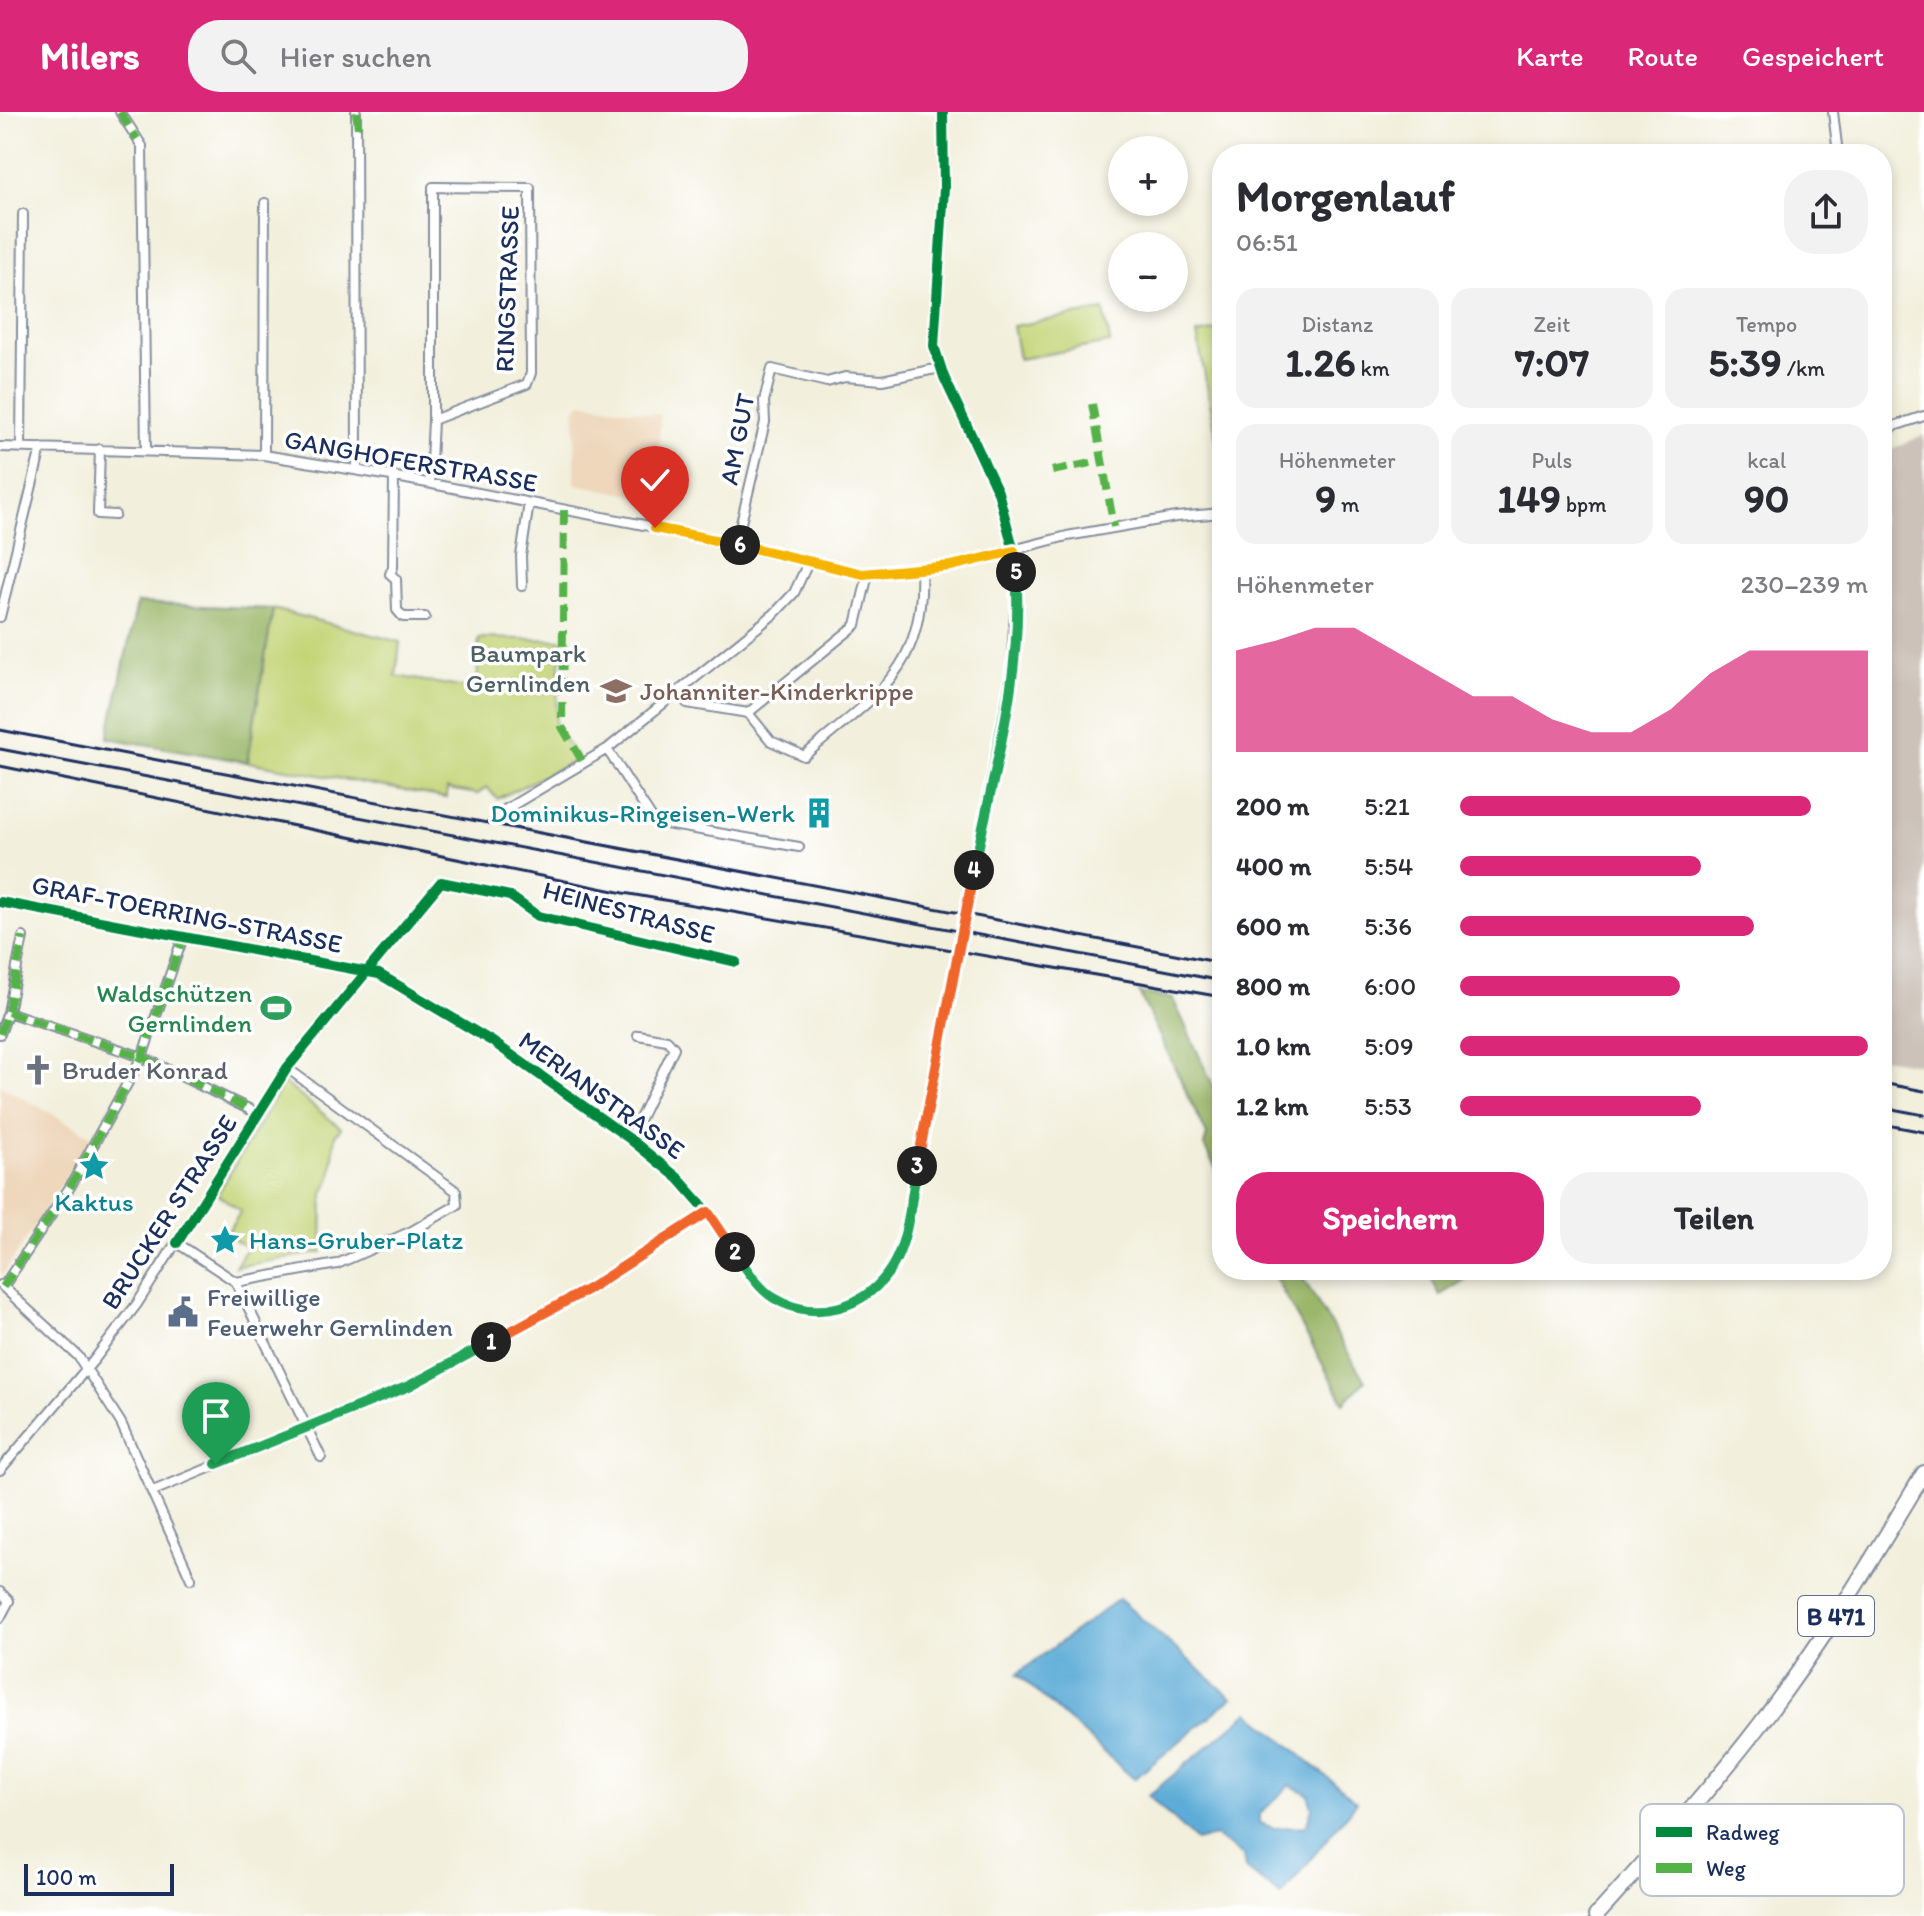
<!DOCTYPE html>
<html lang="de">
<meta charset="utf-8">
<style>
body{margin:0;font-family:Itim,sans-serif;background:#f2f2f3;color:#2b2b33;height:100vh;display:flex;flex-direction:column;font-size:30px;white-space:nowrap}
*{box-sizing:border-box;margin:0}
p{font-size:26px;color:#7c7c81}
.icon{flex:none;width:44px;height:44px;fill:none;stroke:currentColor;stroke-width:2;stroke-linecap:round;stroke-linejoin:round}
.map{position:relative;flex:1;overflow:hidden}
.drawer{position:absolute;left:1212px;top:32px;width:680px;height:1136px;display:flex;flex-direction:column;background:#fff;border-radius:32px;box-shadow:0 4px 12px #0003}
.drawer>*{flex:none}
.fabs{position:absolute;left:1108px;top:24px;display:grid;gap:16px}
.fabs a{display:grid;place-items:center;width:80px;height:80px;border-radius:50%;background:#fff;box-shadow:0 4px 12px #0003;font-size:40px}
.scale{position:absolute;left:24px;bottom:20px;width:150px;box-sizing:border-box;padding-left:8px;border:4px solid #1b2f5e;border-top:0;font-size:22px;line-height:28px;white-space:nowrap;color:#1b2f5e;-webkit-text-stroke:6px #fff;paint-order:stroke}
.pin{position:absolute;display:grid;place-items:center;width:68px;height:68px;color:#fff;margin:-82px -34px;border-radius:50% 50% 50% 0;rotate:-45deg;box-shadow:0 0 8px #0007}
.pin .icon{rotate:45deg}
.km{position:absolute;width:40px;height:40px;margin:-20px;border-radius:50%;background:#222;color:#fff;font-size:22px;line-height:40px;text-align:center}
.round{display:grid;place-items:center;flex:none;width:84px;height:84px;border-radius:32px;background:#f2f2f3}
.overview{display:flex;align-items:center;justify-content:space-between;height:136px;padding:0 24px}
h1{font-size:44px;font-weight:800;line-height:60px}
.metrics{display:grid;grid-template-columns:repeat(3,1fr);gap:12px;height:136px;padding:8px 24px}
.metrics div{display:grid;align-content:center;border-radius:20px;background:#f2f2f3;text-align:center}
.metrics b{font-size:40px;font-weight:800}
.metrics small{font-size:22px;font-weight:400}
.metrics p{font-size:22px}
.chart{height:224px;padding:16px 24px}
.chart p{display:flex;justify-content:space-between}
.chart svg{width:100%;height:144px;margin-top:8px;fill:#db2777;opacity:.7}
.action{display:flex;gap:16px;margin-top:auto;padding:16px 24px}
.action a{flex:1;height:92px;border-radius:32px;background:#db2777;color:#fff;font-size:32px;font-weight:800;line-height:92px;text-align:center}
.action a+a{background:#f2f2f3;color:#2b2b33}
ul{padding:0 24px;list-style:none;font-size:26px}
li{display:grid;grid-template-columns:128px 96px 1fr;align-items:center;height:60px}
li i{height:20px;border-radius:10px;background:#db2777}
header{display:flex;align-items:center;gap:48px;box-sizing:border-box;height:112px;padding:0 40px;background:#db2777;color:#fff}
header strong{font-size:38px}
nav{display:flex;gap:44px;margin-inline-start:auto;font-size:28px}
.search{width:560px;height:72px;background:#f2f2f3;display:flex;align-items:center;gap:20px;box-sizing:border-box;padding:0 28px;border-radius:32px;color:#7c7c81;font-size:30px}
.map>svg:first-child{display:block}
.built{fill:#eed7bb}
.industrial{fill:#ccc2b9}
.green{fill:#c3d476;stroke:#6f826a;stroke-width:2}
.forest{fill:#9ab667;stroke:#5a7262;stroke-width:2}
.water{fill:#5dacd7;stroke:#3c6e9a;stroke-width:2;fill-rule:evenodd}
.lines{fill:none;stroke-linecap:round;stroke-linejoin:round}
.minor-casing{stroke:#868f9d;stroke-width:12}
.trunk-casing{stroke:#868f9d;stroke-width:18}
.minor{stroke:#fff;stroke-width:8}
.trunk{stroke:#fff;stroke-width:14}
.rail{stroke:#1b2f5e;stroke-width:3}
.minor-bridge-casing{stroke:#868f9d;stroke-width:12;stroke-linecap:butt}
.minor-bridge{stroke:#fff;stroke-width:8}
.quiet{stroke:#55b248;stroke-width:8;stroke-dasharray:16 8;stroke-linecap:butt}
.cycleway-casing{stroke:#fff;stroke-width:15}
.cycleway{stroke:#00873e;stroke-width:10}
.split-1-casing{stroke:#fff;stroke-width:16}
.split-2-casing{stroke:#fff;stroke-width:16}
.split-3-casing{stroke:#fff;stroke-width:16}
.split-4-casing{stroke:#fff;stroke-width:16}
.split-5-casing{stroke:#fff;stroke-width:16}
.split-6-casing{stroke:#fff;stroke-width:16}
.split-7-casing{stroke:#fff;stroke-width:16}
.split-1{stroke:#22a559;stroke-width:10}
.split-2{stroke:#f0652b;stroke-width:10}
.split-3{stroke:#22a559;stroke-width:10}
.split-4{stroke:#f0652b;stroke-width:10}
.split-5{stroke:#22a559;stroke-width:10}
.split-6{stroke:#f5b400;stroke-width:10}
.split-7{stroke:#f5b400;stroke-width:10}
.labels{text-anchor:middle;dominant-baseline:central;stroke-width:7;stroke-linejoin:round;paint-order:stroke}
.shield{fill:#fff;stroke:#5f6d8e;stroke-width:2}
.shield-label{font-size:24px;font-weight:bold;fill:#1b2f5e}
.street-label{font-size:26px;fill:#1b2f5e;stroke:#fff}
.park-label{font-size:26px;fill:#4d6165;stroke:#fff}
.education-label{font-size:26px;fill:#785e54;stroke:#fff;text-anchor:start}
.culture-label{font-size:26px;fill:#0d838f;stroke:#fff;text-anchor:end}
.leisure-label{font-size:26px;fill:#27864d;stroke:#fff;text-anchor:end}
.worship-label{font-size:26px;fill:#5b616d;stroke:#fff;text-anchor:start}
.service-label{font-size:26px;fill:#4e5e75;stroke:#fff;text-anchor:start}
.key{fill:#fff;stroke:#bbc1cf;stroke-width:2}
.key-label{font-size:22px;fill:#1b2f5e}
</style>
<header>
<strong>Milers</strong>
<div class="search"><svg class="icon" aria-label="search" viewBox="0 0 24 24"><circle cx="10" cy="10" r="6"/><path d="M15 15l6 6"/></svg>Hier suchen</div>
<nav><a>Karte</a><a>Route</a><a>Gespeichert</a></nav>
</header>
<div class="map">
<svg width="1924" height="1804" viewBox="0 0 1924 1804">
<rect width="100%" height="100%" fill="#fff"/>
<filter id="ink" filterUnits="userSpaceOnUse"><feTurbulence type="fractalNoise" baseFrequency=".0125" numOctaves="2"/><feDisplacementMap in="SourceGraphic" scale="16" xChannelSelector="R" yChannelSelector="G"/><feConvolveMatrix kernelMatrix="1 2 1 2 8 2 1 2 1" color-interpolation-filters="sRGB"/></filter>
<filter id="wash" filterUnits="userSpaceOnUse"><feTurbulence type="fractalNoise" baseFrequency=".006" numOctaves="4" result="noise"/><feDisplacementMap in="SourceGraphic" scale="32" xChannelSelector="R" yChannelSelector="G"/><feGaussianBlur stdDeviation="1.8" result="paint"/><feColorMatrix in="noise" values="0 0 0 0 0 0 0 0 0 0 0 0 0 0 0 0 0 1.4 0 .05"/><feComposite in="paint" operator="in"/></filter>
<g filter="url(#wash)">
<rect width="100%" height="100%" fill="#f2efdc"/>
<!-- built -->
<path class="built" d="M 581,290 L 660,303 L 658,388 L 575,372 L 575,299 Z
M 0,973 L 92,1024 L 3,1163 L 0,1160 Z"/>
<!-- industrial -->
<path class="industrial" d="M 1924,323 L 1924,953 L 1882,946 L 1882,341 Z"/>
<!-- green -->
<path class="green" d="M 1104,198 L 1110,231 L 1019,247 L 1013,214 Z
M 1222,217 L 1222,343 L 1220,343 L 1197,222 Z
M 273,497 L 400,530 L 396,564 L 477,578 L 479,526 L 562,528 L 555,615 L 577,644 L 576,648 L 497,687 L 487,675 L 478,682 L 447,677 L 446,686 L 248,650 Z
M 284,971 L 341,1016 L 335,1023 L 331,1066 L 323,1081 L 322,1140 L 235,1155 L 247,1136 L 226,1122 L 241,1099 L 217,1082 Z"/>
<!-- forest -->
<path class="forest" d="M 137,491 L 273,497 L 247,650 L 108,626 Z
M 1139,881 L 1173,887 L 1222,993 L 1222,1068 L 1204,1034 L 1207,1023 Z
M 1271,1158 L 1298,1158 L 1365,1269 L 1344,1291 Z
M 1426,1158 L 1475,1158 L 1476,1161 L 1440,1183 Z"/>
<!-- water -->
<path class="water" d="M 1119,1487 L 1232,1586 L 1134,1667 L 1017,1562 Z
M 1249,1600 L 1357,1690 L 1281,1784 L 1245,1756 L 1243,1744 L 1215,1724 L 1196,1729 L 1148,1684 ZM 1290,1673 L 1308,1682 L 1312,1696 L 1306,1714 L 1274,1716 L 1260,1711 L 1260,1702 Z"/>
</g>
<g filter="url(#ink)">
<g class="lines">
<!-- minor casing -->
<g class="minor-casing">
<path id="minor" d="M 120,0 L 142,34 L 146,339
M 356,0 L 357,358
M 943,0 L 944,76 L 934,234 L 944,265 L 998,380 L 1014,439 L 1017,472 L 1010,569 L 969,785
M 1833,0 L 1838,42
M 1882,318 L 1924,304
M 0,335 L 264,343 L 391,364 L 644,413 L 863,462 L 951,454 L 1067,424 L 1176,405 L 1222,401
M 21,336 L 23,102
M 100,337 L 98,402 L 115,403
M 264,343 L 265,91
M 394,364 L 393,455 L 390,462 L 396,467 L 397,498 L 403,505 L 425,505
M 430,371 L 433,308 L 433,75 L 530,76 L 531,261 L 527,272 L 433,308
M 736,432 L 765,310 L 764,289 L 772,257 L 827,270 L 845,265 L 882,268 L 940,256
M 522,474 L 521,444 L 529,391
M 0,505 L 41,336
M 678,579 L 687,591 L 748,601 L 856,513 L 868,462
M 748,601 L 771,629 L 804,644 C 873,584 926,560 921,458
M 607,637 L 653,708 L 660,711 L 799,735
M 503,699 L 607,637 L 774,502 L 794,481 L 808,451
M 0,790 L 379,862 L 493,930 L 630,1027 L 678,1066 L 708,1100 L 746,1158 L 773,1185 L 804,1198 L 831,1199 L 853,1191 L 878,1173 L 893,1154 L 906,1114 L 953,869
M 8,900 L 142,945 L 257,1001
M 0,922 L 8,900 L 23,825
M 630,1027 L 674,936 L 667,928 L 638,923
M 177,1131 L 236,1170 L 321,1345
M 236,1170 L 337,1152 L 412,1119 L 457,1093 L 456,1079 L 287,956
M 1,1173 L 78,1244 L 121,1311 L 191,1467
M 3,1175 L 70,1075 L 142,945 L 183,825
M 0,1358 L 94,1248 L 137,1192 L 287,956 L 441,770 L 510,784 L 538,804 L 736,850
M 153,1379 L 409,1274 L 590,1176 L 708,1100
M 0,1480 L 9,1489 L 0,1506"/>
</g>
<!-- trunk casing -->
<g class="trunk-casing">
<path id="trunk" d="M 1596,1804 C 1663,1730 1729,1657 1787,1576 C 1837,1507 1880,1434 1924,1361"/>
</g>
<!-- minor -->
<use href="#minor" class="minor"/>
<!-- trunk -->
<use href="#trunk" class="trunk"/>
<!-- rail -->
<path class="rail" d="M 0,618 L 1222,851
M 0,637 L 1222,869
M 0,654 L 624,781 L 1222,885
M 1882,971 L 1924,979
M 1882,995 L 1924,1003
M 1882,1012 L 1924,1020"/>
<!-- minor-bridge casing -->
<g class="minor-bridge-casing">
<path id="minor-bridge" d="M 953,869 L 969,785"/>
</g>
<!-- minor-bridge -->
<use href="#minor-bridge" class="minor-bridge"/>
<!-- quiet -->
<path class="quiet" d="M 120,0 L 137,27
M 356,0 L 358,16
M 1092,292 L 1114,415
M 1052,359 L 1100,349
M 564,398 L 562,615 L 584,652
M 8,900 L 142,945 L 257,1001
M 0,922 L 8,900 L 23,825
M 3,1175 L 70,1075 L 142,945 L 183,825"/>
<!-- cycleway casing -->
<g class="cycleway-casing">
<path id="cycleway" d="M 0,790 L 379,862 L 493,930 L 630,1027 L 678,1066 L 708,1100 L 746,1158 L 773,1185 L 804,1198 L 831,1199 L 853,1191 L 878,1173 L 893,1154 L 906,1114 L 1010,569 L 1017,516 L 1014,439 L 998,380 L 944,265 L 934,234 L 944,76 L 943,0
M 177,1131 L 287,956 L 441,770 L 510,784 L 538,804 L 736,850"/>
</g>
<!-- cycleway -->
<use href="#cycleway" class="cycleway"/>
</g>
</g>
<g class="lines" filter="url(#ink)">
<!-- split-1 casing -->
<g class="split-1-casing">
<path id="split-1" d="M 216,1352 L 409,1274 L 491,1230"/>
</g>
<!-- split-2 casing -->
<g class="split-2-casing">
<path id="split-2" d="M 491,1230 L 590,1176 L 708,1100 L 735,1140"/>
</g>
<!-- split-3 casing -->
<g class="split-3-casing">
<path id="split-3" d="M 735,1140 C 745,1155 758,1176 774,1186 C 815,1211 867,1196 892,1155 C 909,1127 911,1086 917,1054"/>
</g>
<!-- split-4 casing -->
<g class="split-4-casing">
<path id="split-4" d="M 917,1054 L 974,758"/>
</g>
<!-- split-5 casing -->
<g class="split-5-casing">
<path id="split-5" d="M 974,758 C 993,662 1024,559 1016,460"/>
</g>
<!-- split-6 casing -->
<g class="split-6-casing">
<path id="split-6" d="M 740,433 L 863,462 L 951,454 L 1014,439 L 1016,460"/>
</g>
<!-- split-7 casing -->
<g class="split-7-casing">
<path id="split-7" d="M 655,416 L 740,433"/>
</g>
<!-- split-1 -->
<use href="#split-1" class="split-1"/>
<!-- split-2 -->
<use href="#split-2" class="split-2"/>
<!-- split-3 -->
<use href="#split-3" class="split-3"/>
<!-- split-4 -->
<use href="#split-4" class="split-4"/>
<!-- split-5 -->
<use href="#split-5" class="split-5"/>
<!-- split-6 -->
<use href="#split-6" class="split-6"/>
<!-- split-7 -->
<use href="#split-7" class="split-7"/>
</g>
<!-- icons -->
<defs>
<g id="school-bare" transform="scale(2.4)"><path d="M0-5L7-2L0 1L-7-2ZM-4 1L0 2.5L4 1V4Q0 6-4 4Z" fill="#8d6e63" stroke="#fff" stroke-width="2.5" paint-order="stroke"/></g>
<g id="building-bare" transform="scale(2.4)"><path d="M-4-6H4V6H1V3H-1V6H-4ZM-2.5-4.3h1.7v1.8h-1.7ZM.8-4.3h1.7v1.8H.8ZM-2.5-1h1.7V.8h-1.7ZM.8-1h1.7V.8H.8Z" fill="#0f9aa8" stroke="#fff" stroke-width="2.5" paint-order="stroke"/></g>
<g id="stadium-bare" transform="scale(2.4)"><path d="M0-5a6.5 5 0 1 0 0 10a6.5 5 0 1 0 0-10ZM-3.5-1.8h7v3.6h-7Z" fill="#2e9e5b" stroke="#fff" stroke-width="2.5" paint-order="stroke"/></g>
<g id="church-bare" transform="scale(2.4)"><path d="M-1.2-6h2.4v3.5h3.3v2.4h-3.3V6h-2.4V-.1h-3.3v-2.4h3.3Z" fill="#6b7280" stroke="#fff" stroke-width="2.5" paint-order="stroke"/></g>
<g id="sight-bare" transform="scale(2.4)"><path d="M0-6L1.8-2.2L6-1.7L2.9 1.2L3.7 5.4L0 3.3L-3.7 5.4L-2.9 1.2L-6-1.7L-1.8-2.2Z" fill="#0f9aa8" stroke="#fff" stroke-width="2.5" paint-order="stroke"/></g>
<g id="civic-bare" transform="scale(2.4)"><path d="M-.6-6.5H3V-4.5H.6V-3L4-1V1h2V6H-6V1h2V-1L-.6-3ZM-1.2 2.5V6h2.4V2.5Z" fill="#5c6f8a" stroke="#fff" stroke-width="2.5" paint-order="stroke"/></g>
</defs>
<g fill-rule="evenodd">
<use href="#school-bare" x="616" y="579"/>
<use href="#building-bare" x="819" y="701"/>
<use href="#stadium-bare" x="276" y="896"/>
<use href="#church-bare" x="38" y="958"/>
<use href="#sight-bare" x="94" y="1054"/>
<use href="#sight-bare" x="225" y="1128"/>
<use href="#civic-bare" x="183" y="1200"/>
</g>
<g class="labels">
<!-- shield labels -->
<rect class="shield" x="1798" y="1484" width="76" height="40" rx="6"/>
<g class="shield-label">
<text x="1836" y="1504">B 471</text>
</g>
<!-- street labels -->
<g class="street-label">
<text transform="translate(507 177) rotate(-88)">RINGSTRASSE</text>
<text transform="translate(737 327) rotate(-79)">AM GUT</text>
<text transform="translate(411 349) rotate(10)">GANGHOFERSTRASSE</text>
<text transform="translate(629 800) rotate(15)">HEINESTRASSE</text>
<text transform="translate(187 802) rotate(11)">GRAF-TOERRING-STRASSE</text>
<text transform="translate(602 983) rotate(36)">MERIANSTRASSE</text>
<text transform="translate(169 1100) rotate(-57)">BRUCKER STRASSE</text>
</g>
<!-- park labels -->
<g class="park-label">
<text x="528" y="541">Baumpark<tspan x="528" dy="30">Gernlinden</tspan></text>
</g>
<!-- education labels -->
<g class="education-label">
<text x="640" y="579">Johanniter-Kinderkrippe</text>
</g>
<!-- culture labels -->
<g class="culture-label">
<text x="795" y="701">Dominikus-Ringeisen-Werk</text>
<text x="94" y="1090" text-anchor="middle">Kaktus</text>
<text x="249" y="1128" text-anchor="start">Hans-Gruber-Platz</text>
</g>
<!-- leisure labels -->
<g class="leisure-label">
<text x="252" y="881">Waldschützen<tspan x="252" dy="30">Gernlinden</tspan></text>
</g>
<!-- worship labels -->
<g class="worship-label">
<text x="62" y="958">Bruder Konrad</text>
</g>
<!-- service labels -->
<g class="service-label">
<text x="207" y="1185">Freiwillige<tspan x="207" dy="30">Feuerwehr Gernlinden</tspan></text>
</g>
</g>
<!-- legend -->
<rect x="1640" y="1692" width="264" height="92" rx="12" class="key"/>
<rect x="1656" y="1715" width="36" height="10" fill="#00873e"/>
<rect x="1656" y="1751" width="36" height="10" fill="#55b248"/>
<g class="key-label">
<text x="1706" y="1728">Radweg</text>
<text x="1706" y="1764">Weg</text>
</g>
</svg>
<div class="fabs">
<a>+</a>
<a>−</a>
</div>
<div class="scale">100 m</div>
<div class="pin" style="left:216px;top:1352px;background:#1e9e55"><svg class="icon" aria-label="arrive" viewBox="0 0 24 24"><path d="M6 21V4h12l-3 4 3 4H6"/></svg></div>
<div class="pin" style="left:655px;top:416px;background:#d93025"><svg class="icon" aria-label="check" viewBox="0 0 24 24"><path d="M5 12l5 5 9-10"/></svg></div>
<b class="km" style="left:491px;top:1230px">1</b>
<b class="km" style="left:735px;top:1140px">2</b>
<b class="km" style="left:917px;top:1054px">3</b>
<b class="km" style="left:974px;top:758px">4</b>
<b class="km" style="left:1016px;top:460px">5</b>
<b class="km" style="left:740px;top:433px">6</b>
<section class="drawer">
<div class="overview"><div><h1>Morgenlauf</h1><p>06:51</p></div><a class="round"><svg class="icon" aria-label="share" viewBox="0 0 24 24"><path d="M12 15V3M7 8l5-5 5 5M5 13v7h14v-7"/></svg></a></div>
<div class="metrics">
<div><p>Distanz</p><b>1.26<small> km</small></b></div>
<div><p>Zeit</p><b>7:07</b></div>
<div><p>Tempo</p><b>5:39<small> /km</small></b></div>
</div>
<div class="metrics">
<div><p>Höhenmeter</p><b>9<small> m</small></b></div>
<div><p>Puls</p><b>149<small> bpm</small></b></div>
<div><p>kcal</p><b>90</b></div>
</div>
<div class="chart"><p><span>Höhenmeter</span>230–239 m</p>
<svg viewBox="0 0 160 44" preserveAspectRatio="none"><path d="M0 44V13L10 10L20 6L30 6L40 13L50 20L60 27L70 27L80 34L90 38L100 38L110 31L120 20L130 13L140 13L150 13L160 13V44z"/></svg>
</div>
<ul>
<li><b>200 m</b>5:21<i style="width:86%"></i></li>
<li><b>400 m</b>5:54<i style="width:59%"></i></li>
<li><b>600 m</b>5:36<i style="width:72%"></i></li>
<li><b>800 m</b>6:00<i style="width:54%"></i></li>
<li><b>1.0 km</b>5:09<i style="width:100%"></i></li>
<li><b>1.2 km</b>5:53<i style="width:59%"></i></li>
</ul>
<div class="action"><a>Speichern</a><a>Teilen</a></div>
</section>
</div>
